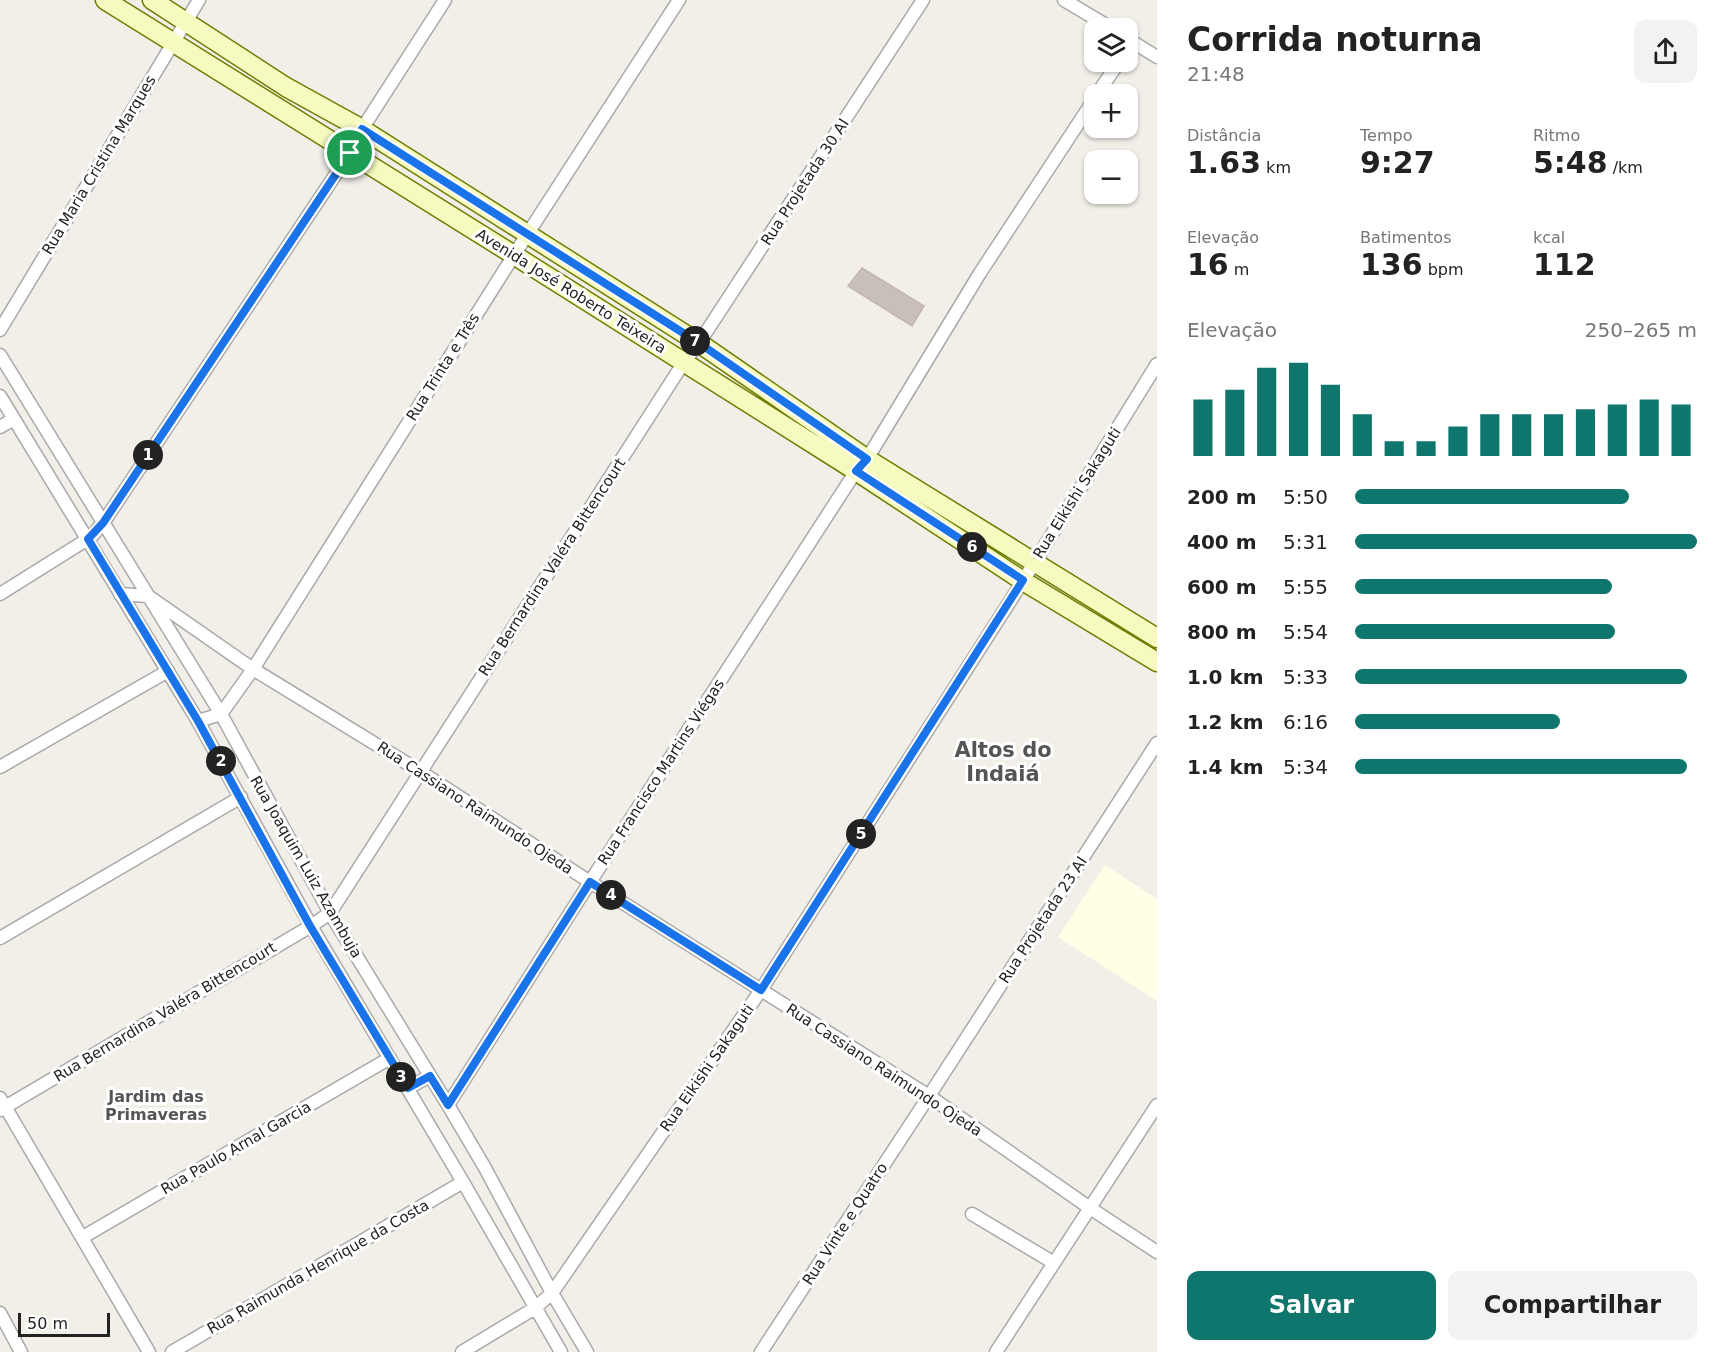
<!DOCTYPE html>
<html lang="pt">
<meta charset="utf-8">
<style>
body{margin:0;font-family:"DejaVu Sans",sans-serif;background:#f2f2f2;color:#222;height:100vh;display:flex;flex-direction:column;font-size:22px;white-space:nowrap}
*{box-sizing:border-box;margin:0}
p{font-size:20px;color:#767676}
.icon{flex:none;width:33px;height:33px;fill:none;stroke:currentColor;stroke-width:2;stroke-linecap:round;stroke-linejoin:round}
.map{position:relative;flex:1;overflow:hidden}
.side{display:flex;flex-direction:column;background:#fff;width:570px}
.side>*{flex:none}
.tools{position:absolute;left:1084px;top:18px;display:grid;gap:12px}
.tools a{display:grid;place-items:center;width:54px;height:54px;border-radius:12px;background:#fff;box-shadow:0 2px 4px #0004;font-size:30px}
.scale{position:absolute;left:18px;bottom:15px;width:92px;box-sizing:border-box;padding-left:6px;border:3px solid #222;border-top:0;font-size:16px;line-height:21px;white-space:nowrap;color:#222;-webkit-text-stroke:4px #fff;paint-order:stroke}
.pin{position:absolute;display:grid;place-items:center;width:51px;height:51px;color:#fff;margin:-26px;border:3px solid #fff;border-radius:50%;box-shadow:0 2px 6px #0007}
.km{position:absolute;width:30px;height:30px;margin:-15px;border-radius:50%;background:#222;color:#fff;font-size:16px;line-height:30px;text-align:center}
.round{display:grid;place-items:center;flex:none;width:63px;height:63px;border-radius:12px;background:#f2f2f2}
.overview{display:flex;align-items:center;justify-content:space-between;height:102px;padding:0 30px}
h1{font-size:33px;font-weight:700;line-height:45px}
.metrics{display:grid;grid-template-columns:repeat(3,1fr);gap:9px;height:102px;padding:6px 30px}
.metrics div{display:grid;align-content:center}
.metrics b{font-size:30px;font-weight:700}
.metrics small{font-size:16px;font-weight:400}
.metrics p{font-size:16px}
.chart{height:168px;padding:12px 30px}
.chart p{display:flex;justify-content:space-between}
.chart svg{width:100%;height:108px;margin-top:6px;stroke:#0f766e;stroke-width:6}
.action{display:flex;gap:12px;margin-top:auto;padding:12px 30px}
.action a{flex:1;height:69px;border-radius:12px;background:#0f766e;color:#fff;font-size:24px;font-weight:700;line-height:69px;text-align:center}
.action a+a{background:#f2f2f2;color:#222}
ul{padding:0 30px;list-style:none;font-size:20px}
li{display:grid;grid-template-columns:96px 72px 1fr;align-items:center;height:45px}
li i{height:15px;border-radius:8px;background:#0f766e}
main{display:flex;flex:1;min-height:0}
.map>svg:first-child{display:block}
.education{fill:#ffffe5}
.building{fill:#c7bfb8;stroke:#c4b6ab;stroke-width:1.5}
.lines{fill:none;stroke-linecap:round;stroke-linejoin:round}
.street-casing{stroke:#a9a9a9;stroke-width:15}
.secondary-casing{stroke:#707d05;stroke-width:21}
.street{stroke:#fff;stroke-width:12}
.secondary{stroke:#f7fabf;stroke-width:18}
.route-casing{stroke:#fff;stroke-width:12}
.route{stroke:#1a73e8;stroke-width:8}
.labels{text-anchor:middle;dominant-baseline:central;stroke-width:6;stroke-linejoin:round;paint-order:stroke}
.street-label{font-size:15px;fill:#222;stroke:#fff}
.neighbourhood-label{font-size:16px;font-weight:bold;fill:#555;stroke:#fff}
.district-label{font-size:21px;font-weight:bold;fill:#555;stroke:#fff}
</style>
<main>
<div class="map">
<svg width="1157" height="1352" viewBox="0 0 1157 1352">
<rect width="100%" height="100%" fill="#f2efe9"/>
<!-- education -->
<path class="education" d="M 1105,865 L 1157,899 L 1157,1001 L 1058,937 Z"/>
<!-- building -->
<path class="building" d="M 862,268 L 924,306 L 912,326 L 848,286 Z"/>
<g class="lines">
<!-- street casing -->
<g class="street-casing">
<path id="street" d="M 1064,0 L 1111,28
M 1128,39 L 1157,57
M 1097,94 L 1119,62
M 0,330 L 199,0
M 0,355 L 221,714 L 330,913 L 448,1105 L 485,1168 L 552,1293 L 587,1352
M 0,396 L 198,721 L 311,926 L 463,1182 L 561,1352
M 0,427 L 14,419
M 0,594 L 91,537 L 103,523 L 350,153 L 362,129 L 445,0
M 120,594 L 148,596 L 253,669 L 421,772 L 590,882 L 929,1096 L 1090,1208 L 1157,1252
M 198,721 L 221,714 L 253,669 L 514,255 L 679,0
M 0,767 L 168,671
M 0,938 L 241,797
M 408,1088 L 430,1076
M 0,1098 L 149,1352
M 448,1105 L 590,882 L 856,471 L 867,459 L 980,273 L 1095,98
M 0,1110 L 311,926 L 330,913 L 684,362 L 699,343 L 923,0
M 972,1214 L 1054,1263
M 83,1237 L 390,1058
M 0,1313 L 21,1352
M 172,1352 L 463,1182
M 462,1352 L 535,1308 L 552,1293 L 761,990 L 1023,581 L 1157,364
M 761,1352 L 929,1096 L 1157,743
M 996,1352 L 1157,1105"/>
</g>
<!-- secondary casing -->
<g class="secondary-casing">
<path id="secondary" d="M 105,0 L 514,255 L 856,471 L 1023,581 L 1157,662
M 152,0 L 286,87 L 362,129 L 699,343 L 867,459 L 1157,638"/>
</g>
<!-- street -->
<use href="#street" class="street"/>
<!-- secondary -->
<use href="#secondary" class="secondary"/>
</g>
<g class="lines">
<!-- route casing -->
<g class="route-casing">
<path id="route" d="M 362,129 L 699,343 L 867,459 L 856,471 L 1023,580 L 761,990 L 590,882 L 448,1105 L 430,1076 L 408,1088 L 310,926 L 198,721 L 88,539 L 103,523 L 350,153 Z"/>
</g>
<!-- route -->
<use href="#route" class="route"/>
</g>
<g class="labels">
<!-- street labels -->
<g class="street-label">
<text transform="translate(99 165) rotate(-59)">Rua Maria Cristina Marques</text>
<text transform="translate(805 182) rotate(-57)">Rua Projetada 30 AI</text>
<text transform="translate(571 291) rotate(32)">Avenida José Roberto Teixeira</text>
<text transform="translate(443 367) rotate(-58)">Rua Trinta e Três</text>
<text transform="translate(1077 493) rotate(-58)">Rua Eikishi Sakaguti</text>
<text transform="translate(552 567) rotate(-57)">Rua Bernardina Valéra Bittencourt</text>
<text transform="translate(661 772) rotate(-57)">Rua Francisco Martins Viégas</text>
<text transform="translate(475 808) rotate(33)">Rua Cassiano Raimundo Ojeda</text>
<text transform="translate(306 867) rotate(60)">Rua Joaquim Luiz Azambuja</text>
<text transform="translate(1043 920) rotate(-57)">Rua Projetada 23 AI</text>
<text transform="translate(165 1012) rotate(-31)">Rua Bernardina Valéra Bittencourt</text>
<text transform="translate(707 1068) rotate(-55)">Rua Eikishi Sakaguti</text>
<text transform="translate(884 1070) rotate(33)">Rua Cassiano Raimundo Ojeda</text>
<text transform="translate(236 1148) rotate(-30)">Rua Paulo Arnal Garcia</text>
<text transform="translate(845 1224) rotate(-57)">Rua Vinte e Quatro</text>
<text transform="translate(318 1267) rotate(-30)">Rua Raimunda Henrique da Costa</text>
</g>
<!-- neighbourhood labels -->
<g class="neighbourhood-label">
<text x="156" y="1096">Jardim das<tspan x="156" dy="18">Primaveras</tspan></text>
</g>
<!-- district labels -->
<g class="district-label">
<text x="1003" y="750">Altos do<tspan x="1003" dy="24">Indaiá</tspan></text>
</g>
</g>
</svg>
<div class="tools">
<a><svg class="icon" aria-label="layers" viewBox="0 0 24 24"><path d="M12 4l9 5-9 5-9-5zM3 14l9 5 9-5"/></svg></a>
<a>+</a>
<a>−</a>
</div>
<div class="scale">50 m</div>
<div class="pin" style="left:350px;top:153px;background:#1e9e55"><svg class="icon" aria-label="arrive" viewBox="0 0 24 24"><path d="M6 21V4h12l-3 4 3 4H6"/></svg></div>
<b class="km" style="left:148px;top:455px">1</b>
<b class="km" style="left:221px;top:761px">2</b>
<b class="km" style="left:401px;top:1077px">3</b>
<b class="km" style="left:611px;top:895px">4</b>
<b class="km" style="left:861px;top:834px">5</b>
<b class="km" style="left:972px;top:547px">6</b>
<b class="km" style="left:695px;top:341px">7</b>
</div>
<section class="side">
<div class="overview"><div><h1>Corrida noturna</h1><p>21:48</p></div><a class="round"><svg class="icon" aria-label="share" viewBox="0 0 24 24"><path d="M12 15V3M7 8l5-5 5 5M5 13v7h14v-7"/></svg></a></div>
<div class="metrics">
<div><p>Distância</p><b>1.63<small> km</small></b></div>
<div><p>Tempo</p><b>9:27</b></div>
<div><p>Ritmo</p><b>5:48<small> /km</small></b></div>
</div>
<div class="metrics">
<div><p>Elevação</p><b>16<small> m</small></b></div>
<div><p>Batimentos</p><b>136<small> bpm</small></b></div>
<div><p>kcal</p><b>112</b></div>
</div>
<div class="chart"><p><span>Elevação</span>250–265 m</p>
<svg viewBox="0 0 160 44" preserveAspectRatio="none"><path d="M5 44V21M15 44V17M25 44V8M35 44V6M45 44V15M55 44V27M65 44V38M75 44V38M85 44V32M95 44V27M105 44V27M115 44V27M125 44V25M135 44V23M145 44V21M155 44V23"/></svg>
</div>
<ul>
<li><b>200 m</b>5:50<i style="width:80%"></i></li>
<li><b>400 m</b>5:31<i style="width:100%"></i></li>
<li><b>600 m</b>5:55<i style="width:75%"></i></li>
<li><b>800 m</b>5:54<i style="width:76%"></i></li>
<li><b>1.0 km</b>5:33<i style="width:97%"></i></li>
<li><b>1.2 km</b>6:16<i style="width:60%"></i></li>
<li><b>1.4 km</b>5:34<i style="width:97%"></i></li>
</ul>
<div class="action"><a>Salvar</a><a>Compartilhar</a></div>
</section>
</main>
